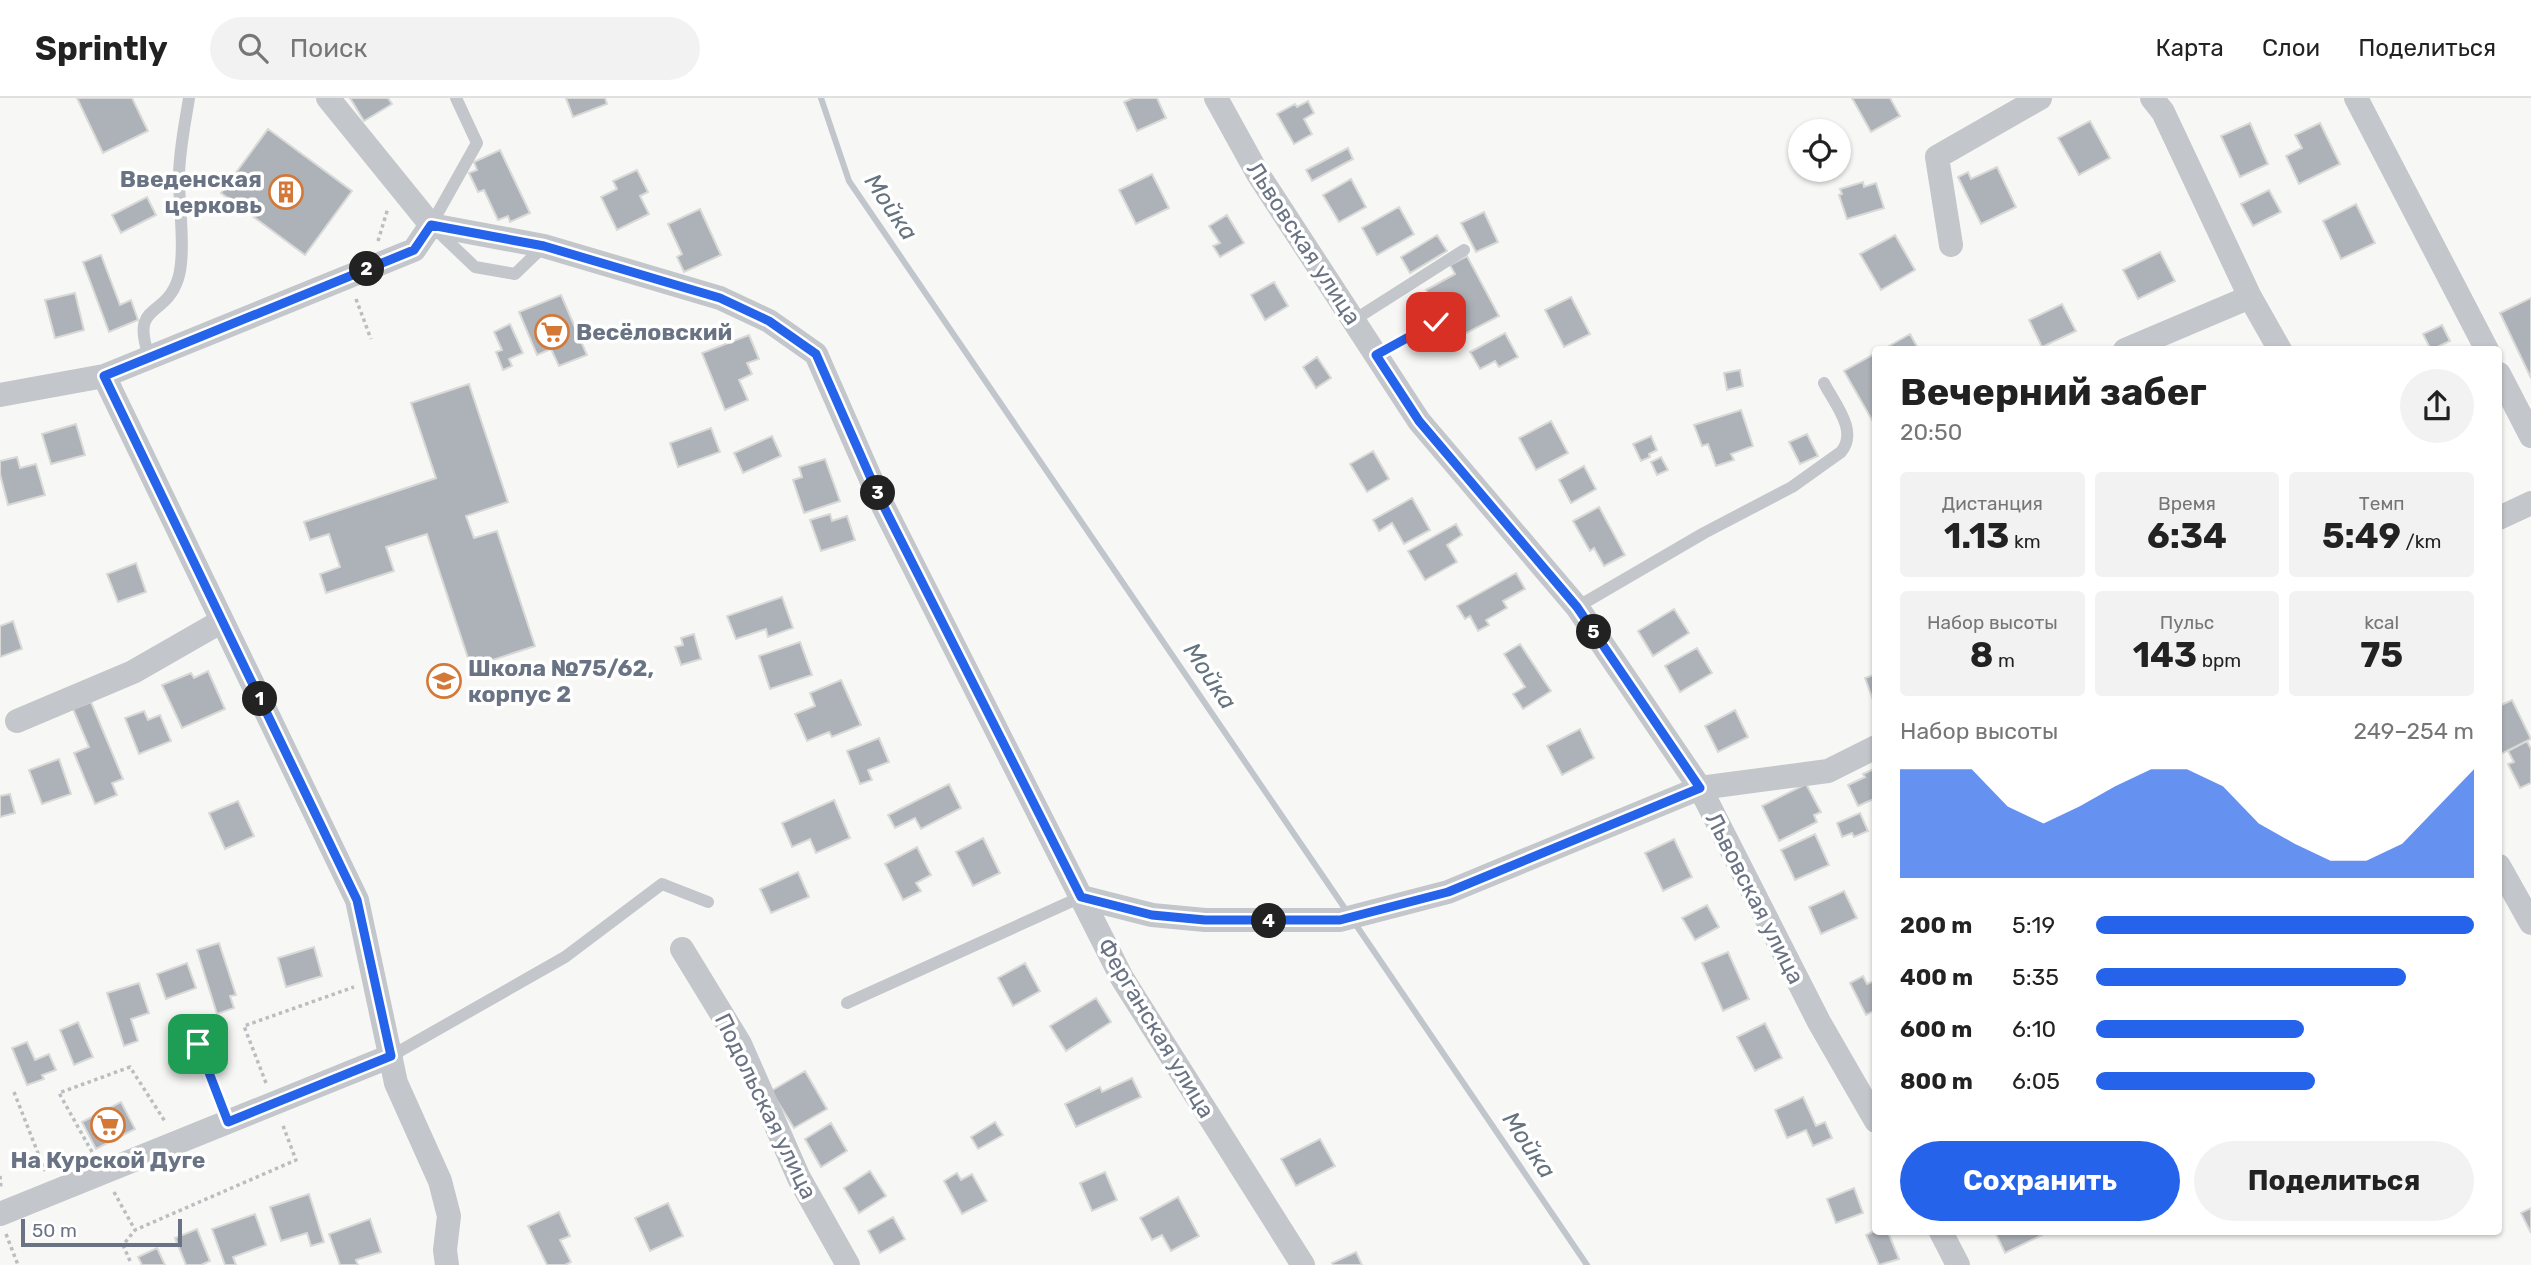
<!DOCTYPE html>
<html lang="ru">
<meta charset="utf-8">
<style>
body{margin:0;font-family:Rubik,sans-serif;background:#f2f2f2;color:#222;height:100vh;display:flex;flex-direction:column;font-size:26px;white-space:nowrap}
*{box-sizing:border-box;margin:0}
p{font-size:23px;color:#767676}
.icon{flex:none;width:38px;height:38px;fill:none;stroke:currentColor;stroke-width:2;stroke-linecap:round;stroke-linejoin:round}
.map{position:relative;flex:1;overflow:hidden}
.details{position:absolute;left:1872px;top:248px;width:630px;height:889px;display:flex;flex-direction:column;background:#fff;border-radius:7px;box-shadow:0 2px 5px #0004}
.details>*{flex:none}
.fabs{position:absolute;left:1788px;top:21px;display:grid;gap:14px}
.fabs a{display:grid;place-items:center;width:63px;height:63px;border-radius:50%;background:#fff;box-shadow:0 2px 5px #0004;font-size:35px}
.scale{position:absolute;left:21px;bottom:18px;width:161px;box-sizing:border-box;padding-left:7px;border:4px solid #697383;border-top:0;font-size:19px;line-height:24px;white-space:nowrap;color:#697383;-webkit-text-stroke:5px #fff;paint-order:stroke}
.pin{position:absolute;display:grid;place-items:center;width:60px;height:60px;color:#fff;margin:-30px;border-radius:14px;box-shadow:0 4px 10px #0006}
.km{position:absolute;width:35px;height:35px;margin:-18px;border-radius:50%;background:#222;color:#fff;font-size:19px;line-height:35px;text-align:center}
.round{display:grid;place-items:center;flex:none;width:74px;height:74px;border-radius:37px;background:#f2f2f2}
.summary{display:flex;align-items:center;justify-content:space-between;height:119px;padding:0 28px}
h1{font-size:38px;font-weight:700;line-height:52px}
.figures{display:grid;grid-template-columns:repeat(3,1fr);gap:10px;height:119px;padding:7px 28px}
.figures div{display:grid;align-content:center;border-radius:7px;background:#f2f2f2;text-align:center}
.figures b{font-size:35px;font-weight:700}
.figures small{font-size:19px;font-weight:400}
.figures p{font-size:19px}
.chart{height:196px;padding:14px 28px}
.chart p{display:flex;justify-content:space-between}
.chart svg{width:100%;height:126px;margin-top:7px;fill:#2563eb;opacity:.7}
.primary-button{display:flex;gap:14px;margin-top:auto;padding:14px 28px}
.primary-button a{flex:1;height:80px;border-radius:42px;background:#2563eb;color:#fff;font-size:28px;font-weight:700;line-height:80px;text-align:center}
.primary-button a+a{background:#f2f2f2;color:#222}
ul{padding:0 28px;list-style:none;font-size:23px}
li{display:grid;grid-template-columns:112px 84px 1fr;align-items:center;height:52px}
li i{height:18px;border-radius:9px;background:#2563eb}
header{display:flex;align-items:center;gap:42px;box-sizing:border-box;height:98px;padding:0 35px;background:#fff;border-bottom:2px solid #e0e0e0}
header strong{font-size:33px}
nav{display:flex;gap:38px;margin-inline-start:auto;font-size:24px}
.search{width:490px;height:63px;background:#f2f2f2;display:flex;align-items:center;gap:18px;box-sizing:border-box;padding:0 24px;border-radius:38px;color:#767676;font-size:26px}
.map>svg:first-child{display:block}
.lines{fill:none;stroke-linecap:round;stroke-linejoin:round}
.stream{stroke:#c0c6cc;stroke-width:6}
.building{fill:#adb2b8;stroke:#d9d9d7;stroke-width:2}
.path{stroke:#bbbdc0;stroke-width:3.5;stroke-dasharray:3.5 3.5;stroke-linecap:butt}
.service{stroke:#c3c6ca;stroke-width:12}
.minor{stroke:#c3c6ca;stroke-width:24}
.route-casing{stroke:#fff;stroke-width:14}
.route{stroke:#2563eb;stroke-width:9}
.labels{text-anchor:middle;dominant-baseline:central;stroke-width:7;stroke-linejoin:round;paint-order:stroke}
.poi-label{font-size:23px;font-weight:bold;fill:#697383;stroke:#fff;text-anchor:start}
.street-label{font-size:23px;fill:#697383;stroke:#fff}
.water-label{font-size:24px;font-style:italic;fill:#65737f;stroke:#fff}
</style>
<header>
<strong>Sprintly</strong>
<div class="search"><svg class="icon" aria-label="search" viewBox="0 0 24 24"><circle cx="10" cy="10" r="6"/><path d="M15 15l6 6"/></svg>Поиск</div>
<nav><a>Карта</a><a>Слои</a><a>Поделиться</a></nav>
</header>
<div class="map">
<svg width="2531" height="1167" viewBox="0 0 2531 1167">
<rect width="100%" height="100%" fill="#f7f7f5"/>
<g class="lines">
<!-- stream -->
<path class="stream" d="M 821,0 L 849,83 L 1348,815
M 1354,824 L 1587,1167"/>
</g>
<!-- building -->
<path class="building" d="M 77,0 L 132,0 L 148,33 L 103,55 Z
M 350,0 L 388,0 L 392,6 L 364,23 Z
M 566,0 L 605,0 L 607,6 L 573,19 Z
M 1133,0 L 1157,0 L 1166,20 L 1137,33 L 1124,4 Z
M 1852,0 L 1890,0 L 1900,18 L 1871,34 Z
M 1308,3 L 1314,15 L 1304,21 L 1312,36 L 1294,46 L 1277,16 L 1295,6 L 1297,9 Z
M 2090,23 L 2110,60 L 2079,77 L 2058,40 Z
M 2250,25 L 2268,66 L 2240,79 L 2221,38 Z
M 2320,25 L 2340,66 L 2299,86 L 2286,58 L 2302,50 L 2295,37 Z
M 268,31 L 352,93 L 305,157 L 221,95 Z
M 1348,50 L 1353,61 L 1312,83 L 1306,72 Z
M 500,52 L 530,115 L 510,124 L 508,118 L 498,122 L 484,92 L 478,94 L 469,75 L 477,72 L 474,64 Z
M 1997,69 L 2016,109 L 1981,126 L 1958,79 L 1968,74 L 1971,81 Z
M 637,72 L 648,94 L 640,98 L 649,116 L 617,132 L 601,99 L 617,91 L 613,83 Z
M 1152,76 L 1169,110 L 1136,126 L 1119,92 Z
M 1351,81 L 1366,109 L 1339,124 L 1323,97 Z
M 1863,84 L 1864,89 L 1876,85 L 1884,110 L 1847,121 L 1839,97 L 1842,96 L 1840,91 Z
M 2269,92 L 2281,114 L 2253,128 L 2241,106 Z
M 147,99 L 156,117 L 121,135 L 112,117 Z
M 2356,106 L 2375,145 L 2341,161 L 2323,123 Z
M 1399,109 L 1414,136 L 1377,157 L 1362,130 Z
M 700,111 L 721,157 L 684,174 L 677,159 L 682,156 L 668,126 Z
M 1484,114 L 1498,144 L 1476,154 L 1461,125 Z
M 1227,117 L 1244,145 L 1220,159 L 1213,148 L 1220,145 L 1209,128 Z
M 1437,137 L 1447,153 L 1410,175 L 1401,159 Z
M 1895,137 L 1915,172 L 1881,192 L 1860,156 Z
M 2160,154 L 2175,183 L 2138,201 L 2123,172 Z
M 101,157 L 120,207 L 131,202 L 138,222 L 109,234 L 83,164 Z
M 1467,158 L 1499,218 L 1453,242 L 1426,192 L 1455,176 L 1450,167 Z
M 1274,184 L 1288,208 L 1265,222 L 1251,197 Z
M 75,195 L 84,232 L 55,240 L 45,202 Z
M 561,197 L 587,257 L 559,268 L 551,251 L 537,257 L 519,214 Z
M 1571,199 L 1590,236 L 1564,249 L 1545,212 Z
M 2531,200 L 2531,280 L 2500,215 Z
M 2062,206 L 2076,233 L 2042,249 L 2029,222 Z
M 510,226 L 523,255 L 509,261 L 512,268 L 503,272 L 496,254 L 502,252 L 494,234 Z
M 2442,227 L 2450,243 L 2431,252 L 2423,236 Z
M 1505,235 L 1518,259 L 1499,269 L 1495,263 L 1480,271 L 1470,254 Z
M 1910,236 L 1919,252 L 1882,252 Z
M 749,237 L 759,261 L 747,265 L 752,276 L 739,282 L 748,302 L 725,312 L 702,255 Z
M 1876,255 L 1876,329 L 1844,273 Z
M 1317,259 L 1331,280 L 1316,290 L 1303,269 Z
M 1740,272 L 1743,288 L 1727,292 L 1724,275 Z
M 469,286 L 508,404 L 466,418 L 474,440 L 497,433 L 535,548 L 471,569 L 427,436 L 386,449 L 394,473 L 326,495 L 320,476 L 340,469 L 329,436 L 310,442 L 304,424 L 436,380 L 411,305 Z
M 1741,312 L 1753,348 L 1731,356 L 1734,362 L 1716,368 L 1708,346 L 1702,348 L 1694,327 Z
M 1551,323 L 1568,355 L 1536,372 L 1519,340 Z
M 76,326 L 85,357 L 51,366 L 42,336 Z
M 711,330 L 720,354 L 678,369 L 670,345 Z
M 1807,336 L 1818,358 L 1800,366 L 1789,344 Z
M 772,338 L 781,358 L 743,375 L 734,355 Z
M 1651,338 L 1657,352 L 1649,356 L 1650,359 L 1641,363 L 1633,346 Z
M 1373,353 L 1389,381 L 1367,394 L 1350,366 Z
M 17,359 L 20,370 L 36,366 L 45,397 L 8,407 L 0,376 L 0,363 Z
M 1661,359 L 1668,372 L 1657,377 L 1651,364 Z
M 825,361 L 840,403 L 804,415 L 793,382 L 802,379 L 799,369 Z
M 1584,368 L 1596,391 L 1571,405 L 1559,382 Z
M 1412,400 L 1430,432 L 1404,446 L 1392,425 L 1379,433 L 1373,422 Z
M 1599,409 L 1625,457 L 1604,468 L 1594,450 L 1590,453 L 1573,423 Z
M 830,416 L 832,423 L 847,418 L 855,442 L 821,453 L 810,422 Z
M 1456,426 L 1462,437 L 1447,447 L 1457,464 L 1425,482 L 1408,453 Z
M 136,465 L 146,494 L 118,504 L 107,476 Z
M 1516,475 L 1525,491 L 1503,503 L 1507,510 L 1486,522 L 1489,527 L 1478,533 L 1470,518 L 1465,521 L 1457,508 Z
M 782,499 L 793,530 L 768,539 L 766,531 L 736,541 L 727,518 Z
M 1674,511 L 1689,535 L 1653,558 L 1638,533 Z
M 13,523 L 22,551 L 0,559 L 0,528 Z
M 694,536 L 701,561 L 681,567 L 675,549 L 683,547 L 681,540 Z
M 800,544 L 812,577 L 770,591 L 759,558 Z
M 1520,546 L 1551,593 L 1523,611 L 1513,596 L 1525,589 L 1504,556 Z
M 1697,550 L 1712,575 L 1680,594 L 1665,568 Z
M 208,573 L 225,611 L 182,630 L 162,587 L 191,575 L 194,580 Z
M 1876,576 L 1876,610 L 1865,580 Z
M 841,582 L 861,627 L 832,639 L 829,634 L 807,643 L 795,616 L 815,608 L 810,595 Z
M 2512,602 L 2531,641 L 2499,657 L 2499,608 Z
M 91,604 L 123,681 L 112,685 L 117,697 L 95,706 L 74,655 L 89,649 L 73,611 Z
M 1735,612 L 1748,639 L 1718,654 L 1705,628 Z
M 144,613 L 148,622 L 160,617 L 171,643 L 139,656 L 125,620 Z
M 1580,631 L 1594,660 L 1562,677 L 1547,648 Z
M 879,640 L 889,664 L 868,672 L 872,682 L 860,686 L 847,653 Z
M 2527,643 L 2531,651 L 2531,685 L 2520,690 L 2508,666 L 2514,664 L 2508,653 Z
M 59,661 L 71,696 L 42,706 L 29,672 Z
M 1876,670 L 1876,700 L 1858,708 L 1848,687 L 1865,679 L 1863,676 Z
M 949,686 L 961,710 L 921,731 L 915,720 L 895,730 L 888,717 Z
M 1806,686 L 1821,714 L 1814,717 L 1817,724 L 1779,743 L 1762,708 Z
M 10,696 L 15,715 L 0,719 L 0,698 Z
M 834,702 L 850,740 L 816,755 L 810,741 L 792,749 L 782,725 Z
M 238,703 L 254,738 L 225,751 L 209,715 Z
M 1860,715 L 1868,733 L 1854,739 L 1852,735 L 1842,739 L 1837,725 Z
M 1815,736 L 1829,767 L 1795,782 L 1781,752 Z
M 983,740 L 1000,775 L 973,788 L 956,754 Z
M 1674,741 L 1692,779 L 1663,793 L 1645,755 Z
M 917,749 L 931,777 L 916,785 L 921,793 L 903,802 L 885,766 Z
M 798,774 L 809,799 L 771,815 L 760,791 Z
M 1844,793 L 1857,820 L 1821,836 L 1809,809 Z
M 1707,807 L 1719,829 L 1695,842 L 1682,820 Z
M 219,845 L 236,897 L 230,898 L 234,910 L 217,916 L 197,852 Z
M 314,849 L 322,878 L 286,889 L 278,860 Z
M 1728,854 L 1749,901 L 1723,913 L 1702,865 Z
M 187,865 L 196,890 L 166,901 L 157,876 Z
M 1025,865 L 1040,893 L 1013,908 L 998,880 Z
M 1863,878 L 1867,886 L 1876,882 L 1876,912 L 1866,917 L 1850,885 Z
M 139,885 L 149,915 L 131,921 L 138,943 L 124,948 L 107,895 Z
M 1096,900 L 1111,924 L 1066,953 L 1050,928 Z
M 78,924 L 93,959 L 74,967 L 60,932 Z
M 1765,925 L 1782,960 L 1755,973 L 1737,939 Z
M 27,944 L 35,962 L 49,956 L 56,972 L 42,977 L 44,981 L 27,987 L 12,950 Z
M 805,973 L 827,1011 L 794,1030 L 771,993 Z
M 1132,980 L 1141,999 L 1076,1029 L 1065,1006 L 1100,989 L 1102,994 Z
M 1803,999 L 1816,1028 L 1825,1024 L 1832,1040 L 1813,1048 L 1806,1032 L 1787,1040 L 1775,1012 Z
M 121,1004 L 135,1031 L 96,1051 L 82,1024 Z
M 995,1024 L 1003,1037 L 978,1051 L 971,1039 Z
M 831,1025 L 847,1053 L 821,1069 L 805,1041 Z
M 1320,1041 L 1335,1068 L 1296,1088 L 1281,1061 Z
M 870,1073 L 886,1098 L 859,1115 L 844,1090 Z
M 1105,1074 L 1117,1102 L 1092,1113 L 1080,1085 Z
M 957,1075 L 961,1082 L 972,1076 L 987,1103 L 962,1116 L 944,1083 Z
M 1854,1090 L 1863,1115 L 1836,1125 L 1827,1101 Z
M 309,1096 L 324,1144 L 311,1148 L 307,1135 L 281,1143 L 270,1109 Z
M 1178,1099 L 1199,1138 L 1171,1153 L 1162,1137 L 1152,1142 L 1140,1120 Z
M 668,1105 L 683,1138 L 650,1153 L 635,1120 Z
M 2531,1110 L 2531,1135 L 2521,1115 Z
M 559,1114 L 570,1138 L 560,1142 L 571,1164 L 565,1167 L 547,1167 L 528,1128 Z
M 255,1116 L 266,1147 L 233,1159 L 236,1167 L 225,1167 L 212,1131 Z
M 893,1119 L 905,1141 L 880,1155 L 868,1133 Z
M 370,1121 L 381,1154 L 356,1162 L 358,1167 L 340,1167 L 329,1136 Z
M 197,1131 L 210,1163 L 201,1167 L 186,1167 L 175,1140 Z
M 1876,1132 L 1888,1134 L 1899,1161 L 1879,1167 L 1866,1137 Z
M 1995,1134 L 2040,1134 L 2042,1137 L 2005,1155 Z
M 157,1150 L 165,1167 L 142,1167 L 138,1159 Z
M 1356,1154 L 1362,1167 L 1334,1167 L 1332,1165 Z"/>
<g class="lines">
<!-- path -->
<path class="path" d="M 378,143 L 388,110
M 356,201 L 371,241
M 198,946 L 220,1002
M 266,985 L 244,928 L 354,889
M 14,994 L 45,1073
M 92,1054 L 59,995 L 130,969 L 166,1025
M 0,1078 L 1,1091
M 114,1094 L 135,1132 L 296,1062 L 282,1025
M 6,1136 L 18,1167
M 130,1163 L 123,1147 L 135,1132"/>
<!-- service -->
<path class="service" d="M 456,0 L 477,45 L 431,127 L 475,169 L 515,176 L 544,148
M 1354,222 L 1464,152
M 1376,257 L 1436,224
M 149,258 C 130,204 165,221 178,181 C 186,157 179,107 179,80 C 179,53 185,26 189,0
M 1577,509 L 1704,435 L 1792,389 L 1841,354 C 1859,333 1834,305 1824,285
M 847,905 L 1081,799
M 391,958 L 565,859 L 662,786 L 708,804"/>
<!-- minor -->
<path class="minor" d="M 328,0 L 431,127 L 544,148 L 720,200 L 769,223 L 816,256 L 880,402 L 1122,880 L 1303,1167
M 1216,0 L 1258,76 L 1419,323 L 1577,509 L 1700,690 L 1819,924 L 1876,1023
M 2152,0 L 2163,14 L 2250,199 L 2280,252
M 2356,0 L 2487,252
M 1951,147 L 1937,59 L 2040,0
M 2125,252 L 2250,199
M 2499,276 L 2531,338
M 104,278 L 357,802 L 396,985 L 440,1083 L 449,1118 L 445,1152 L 447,1167
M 0,297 L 104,278 L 414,152 L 431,127
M 2499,420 L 2531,405
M 17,623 L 133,574 L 222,523
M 2499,768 L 2531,825
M 1081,799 L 1152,817 L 1205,822 L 1340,822 L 1448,794 L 1700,690 L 1828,673 L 1876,649
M 682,851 L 740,946 L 799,1080 L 848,1167
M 0,1116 L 391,958
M 1941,1134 L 1958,1167"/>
</g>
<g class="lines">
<!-- route casing -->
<g class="route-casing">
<path id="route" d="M 198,946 L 228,1024 L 391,958 L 357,802 L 104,278 L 414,152 L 431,127 L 544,148 L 720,200 L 769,223 L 816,256 L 880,401 L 1081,799 L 1152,817 L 1205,822 L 1340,822 L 1448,794 L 1700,690 L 1577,509 L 1419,323 L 1376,257 L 1436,224"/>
</g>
<!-- route -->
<use href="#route" class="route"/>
</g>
<!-- icons -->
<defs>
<g id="building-ring" transform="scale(1.75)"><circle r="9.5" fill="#fff" stroke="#d47838" stroke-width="1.5"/><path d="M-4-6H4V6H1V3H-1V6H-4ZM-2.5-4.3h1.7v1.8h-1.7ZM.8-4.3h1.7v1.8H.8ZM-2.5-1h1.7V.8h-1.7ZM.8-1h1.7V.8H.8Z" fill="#d47838"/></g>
<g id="supermarket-ring" transform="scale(1.75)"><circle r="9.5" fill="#fff" stroke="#d47838" stroke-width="1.5"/><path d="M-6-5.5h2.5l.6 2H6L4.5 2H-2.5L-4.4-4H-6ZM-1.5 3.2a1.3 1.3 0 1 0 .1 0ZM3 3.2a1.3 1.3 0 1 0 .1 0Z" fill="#d47838"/></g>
<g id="school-ring" transform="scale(1.75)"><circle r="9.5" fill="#fff" stroke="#d47838" stroke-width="1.5"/><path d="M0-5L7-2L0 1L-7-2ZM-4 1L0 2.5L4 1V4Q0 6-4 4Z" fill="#d47838"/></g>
</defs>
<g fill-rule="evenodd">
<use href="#building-ring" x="286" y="94"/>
<use href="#supermarket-ring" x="552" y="234"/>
<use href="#school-ring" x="444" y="583"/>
<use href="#supermarket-ring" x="108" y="1027"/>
</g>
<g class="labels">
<!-- poi labels -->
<g class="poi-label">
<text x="262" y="81" text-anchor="end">Введенская<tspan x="262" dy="26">церковь</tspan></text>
<text x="576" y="234">Весёловский</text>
<text x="468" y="570">Школа №75/62,<tspan x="468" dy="26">корпус 2</tspan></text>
<text x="108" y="1062" text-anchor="middle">На Курской Дуге</text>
</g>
<!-- street labels -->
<g class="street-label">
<text transform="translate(1304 145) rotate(57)">Львовская улица</text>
<text transform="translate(1755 800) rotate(63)">Львовская улица</text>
<text transform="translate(1156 930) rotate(59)">Ферганская улица</text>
<text transform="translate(766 1008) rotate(64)">Подольская улица</text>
</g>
<!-- water labels -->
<g class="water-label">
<text transform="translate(891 109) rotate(56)">Мойка</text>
<text transform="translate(1210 578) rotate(56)">Мойка</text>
<text transform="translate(1529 1047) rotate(56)">Мойка</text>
</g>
</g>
</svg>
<div class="fabs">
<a><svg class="icon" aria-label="locate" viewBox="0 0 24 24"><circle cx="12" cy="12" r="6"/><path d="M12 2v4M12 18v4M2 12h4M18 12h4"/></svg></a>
</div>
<div class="scale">50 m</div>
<div class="pin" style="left:198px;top:946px;background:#1e9e55"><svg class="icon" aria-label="arrive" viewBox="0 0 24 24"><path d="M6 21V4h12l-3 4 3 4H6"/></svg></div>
<div class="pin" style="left:1436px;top:224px;background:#d93025"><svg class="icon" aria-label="check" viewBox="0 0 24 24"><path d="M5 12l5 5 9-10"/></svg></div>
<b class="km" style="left:260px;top:601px">1</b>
<b class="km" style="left:367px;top:171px">2</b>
<b class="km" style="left:878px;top:395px">3</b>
<b class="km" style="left:1269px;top:823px">4</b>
<b class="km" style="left:1594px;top:534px">5</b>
<section class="details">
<div class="summary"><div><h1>Вечерний забег</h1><p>20:50</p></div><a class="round"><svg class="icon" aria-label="share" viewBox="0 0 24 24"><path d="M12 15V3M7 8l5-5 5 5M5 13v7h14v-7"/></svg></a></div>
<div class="figures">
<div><p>Дистанция</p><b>1.13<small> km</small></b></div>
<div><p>Время</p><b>6:34</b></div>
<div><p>Темп</p><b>5:49<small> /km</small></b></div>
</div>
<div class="figures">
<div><p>Набор высоты</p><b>8<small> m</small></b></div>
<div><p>Пульс</p><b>143<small> bpm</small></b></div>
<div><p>kcal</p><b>75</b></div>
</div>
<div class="chart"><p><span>Набор высоты</span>249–254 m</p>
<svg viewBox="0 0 160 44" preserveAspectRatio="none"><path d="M0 44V6L10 6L20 6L30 19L40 25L50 19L60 12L70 6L80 6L90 12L100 25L110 32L120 38L130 38L140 32L150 19L160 6V44z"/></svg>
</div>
<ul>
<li><b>200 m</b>5:19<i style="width:100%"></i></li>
<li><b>400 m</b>5:35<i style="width:82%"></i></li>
<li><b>600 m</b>6:10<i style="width:55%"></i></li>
<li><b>800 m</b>6:05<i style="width:58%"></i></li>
</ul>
<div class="primary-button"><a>Сохранить</a><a>Поделиться</a></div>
</section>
</div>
